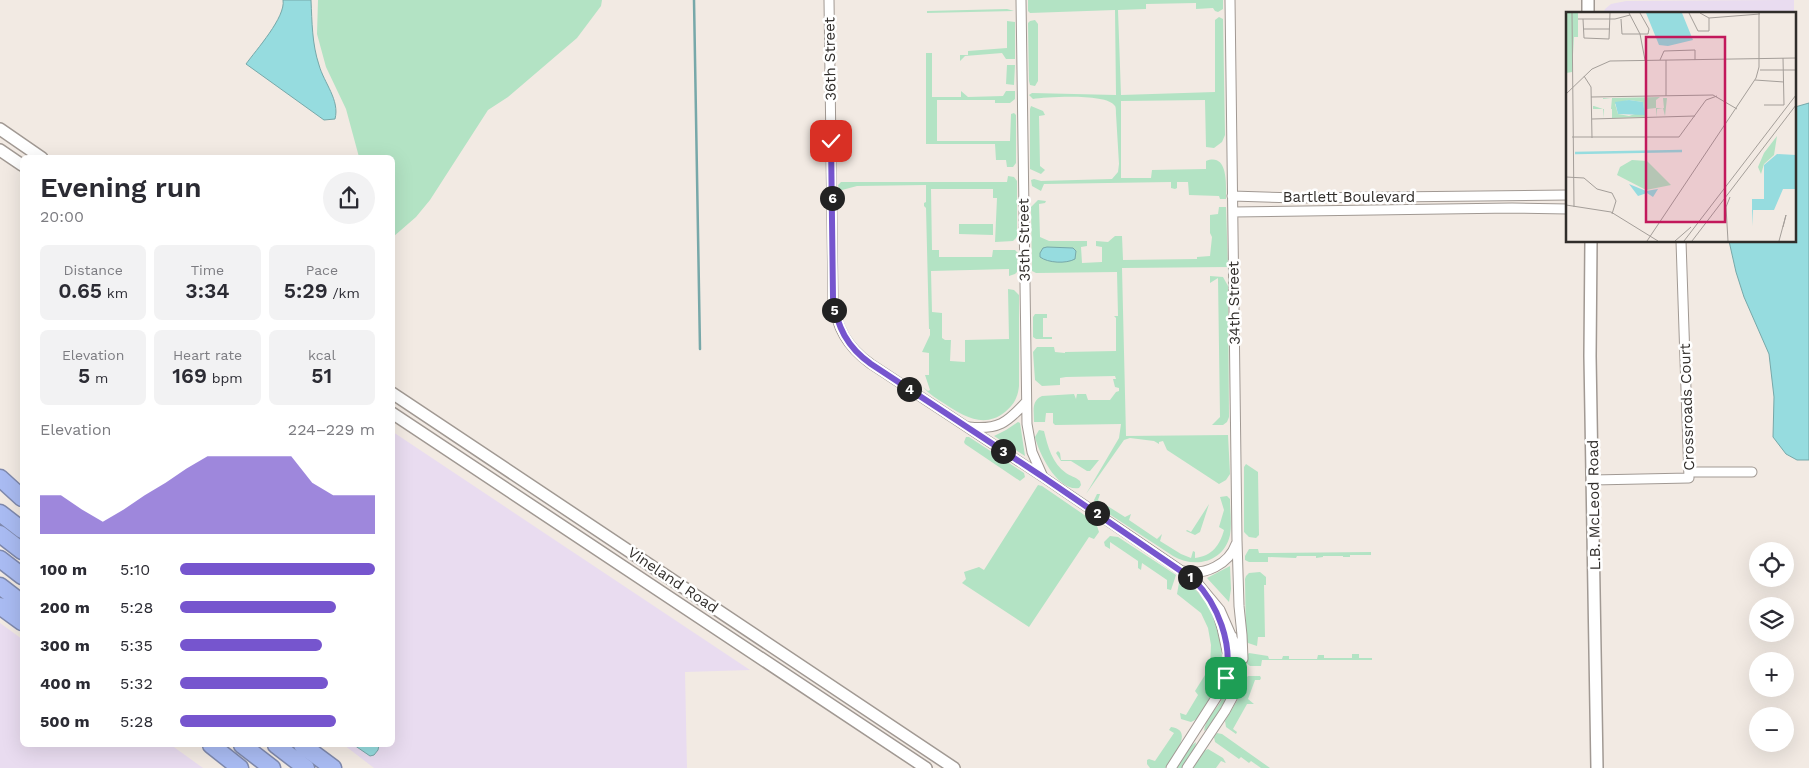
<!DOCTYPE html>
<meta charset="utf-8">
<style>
body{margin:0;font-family:"Work Sans",sans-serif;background:#f2f2f3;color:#2b2b33;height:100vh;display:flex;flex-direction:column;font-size:19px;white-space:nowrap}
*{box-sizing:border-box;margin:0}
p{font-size:16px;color:#7c7c81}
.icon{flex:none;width:28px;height:28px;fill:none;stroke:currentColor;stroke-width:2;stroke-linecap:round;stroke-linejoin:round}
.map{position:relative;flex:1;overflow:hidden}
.side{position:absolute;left:20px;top:155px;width:375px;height:592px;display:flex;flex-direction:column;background:#fff;border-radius:8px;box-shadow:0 5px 20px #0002}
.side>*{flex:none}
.fabs{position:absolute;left:1749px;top:542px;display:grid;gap:10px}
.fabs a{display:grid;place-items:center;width:45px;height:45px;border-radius:50%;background:#fff;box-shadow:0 5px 20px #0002;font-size:25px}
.pin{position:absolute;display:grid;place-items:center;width:42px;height:42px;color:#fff;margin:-21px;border-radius:10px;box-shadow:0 2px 8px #0006}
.km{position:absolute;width:25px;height:25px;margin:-12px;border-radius:50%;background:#222;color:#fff;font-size:14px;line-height:25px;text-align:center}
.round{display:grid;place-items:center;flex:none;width:52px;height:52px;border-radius:26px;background:#f2f2f3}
.headline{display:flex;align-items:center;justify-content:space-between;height:85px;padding:0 20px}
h1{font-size:28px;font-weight:600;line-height:38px}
.stats{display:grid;grid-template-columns:repeat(3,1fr);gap:8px;height:85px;padding:5px 20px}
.stats div{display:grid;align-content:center;border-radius:8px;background:#f2f2f3;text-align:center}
.stats b{font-size:21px;font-weight:600}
.stats small{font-size:14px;font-weight:400}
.stats p{font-size:14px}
.chart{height:140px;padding:10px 20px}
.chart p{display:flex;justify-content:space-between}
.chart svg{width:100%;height:90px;margin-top:5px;fill:#7655ce;opacity:.7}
ul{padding:0 20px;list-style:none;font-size:16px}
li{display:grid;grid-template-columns:80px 60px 1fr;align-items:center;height:38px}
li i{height:12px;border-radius:6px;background:#7655ce}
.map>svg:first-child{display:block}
.commercial{fill:#e9dcf0}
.green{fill:#b3e3c4}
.water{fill:#96dcdf;stroke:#77a8a9}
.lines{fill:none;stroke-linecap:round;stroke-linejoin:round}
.stream{stroke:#77a8a9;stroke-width:2.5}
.minor-casing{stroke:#a19993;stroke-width:11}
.tertiary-casing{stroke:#a19993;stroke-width:14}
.motorway-casing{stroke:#7f89ac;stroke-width:19}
.minor{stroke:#fff;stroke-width:9}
.tertiary{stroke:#fff;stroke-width:11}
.motorway{stroke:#a9bbf2;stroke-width:16}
.route-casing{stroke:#fff;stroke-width:10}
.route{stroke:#7655ce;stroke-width:6}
.labels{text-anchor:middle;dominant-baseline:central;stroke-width:5;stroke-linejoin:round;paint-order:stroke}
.street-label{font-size:15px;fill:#302d2a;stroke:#fff}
.inset-river{fill:none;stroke:#96dcdf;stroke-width:2.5}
.inset-road{fill:none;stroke:#a49e99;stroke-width:1}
.view{fill:#c2185b;fill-opacity:0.15;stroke:#c2185b;stroke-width:2.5}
.inset-edge{fill:none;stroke:#302d2a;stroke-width:2.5}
</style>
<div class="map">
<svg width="1809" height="768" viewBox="0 0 1809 768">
<rect width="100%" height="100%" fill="#f2eae3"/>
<!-- commercial -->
<path class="commercial" d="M 1794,0 L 1794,14 L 1603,14 L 1605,9 L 1611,4 L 1626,1 Z
M 393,432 L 750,670 L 685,672 L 687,768 L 374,768 L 344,745 L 392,745 Z
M 0,623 L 22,639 L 22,745 L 171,745 L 203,768 L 0,768 Z"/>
<!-- green -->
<path class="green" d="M 318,0 L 602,0 L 601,6 L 577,38 L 508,97 L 488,110 L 430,200 L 416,217 L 393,237 L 392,158 L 359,157 L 346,109 L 326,67 L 317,34 Z
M 1028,0 L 1223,0 L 1223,9 L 1218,12 L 1215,11 L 1213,8 L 1196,9 L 1196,3 L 1146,4 L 1146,9 L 1118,10 L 1121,95 L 1215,92 L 1215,20 L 1219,17 L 1223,19 L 1225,135 L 1222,142 L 1214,148 L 1206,147 L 1205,100 L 1121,101 L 1121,178 L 1151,178 L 1152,170 L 1206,169 L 1206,161 C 1229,152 1226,187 1226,199 L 1220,199 L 1219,196 L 1189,195 L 1188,182 L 1177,182 L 1177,188 L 1175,189 L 1171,188 L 1171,182 L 1044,184 L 1041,191 L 1032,186 L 1031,180 L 1034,179 L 1041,181 L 1112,179 L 1118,172 L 1119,164 L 1116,114 C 1116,112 1116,107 1115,106 C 1107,93 1047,97 1033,99 L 1029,95 L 1032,93 L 1116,95 L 1115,10 L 1030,13 L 1028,11 Z
M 1007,9 L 1014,11 L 927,13 L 927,11 Z
M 1035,20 L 1038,24 L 1038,81 L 1035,86 L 1030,85 L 1029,81 L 1028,23 L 1030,21 Z
M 1007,21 L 1015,22 L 1015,59 L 1006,59 L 1002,53 L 965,56 L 960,61 L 960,55 L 968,55 L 968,51 L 1007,48 Z
M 926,53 L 932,53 L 932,97 L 961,97 L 961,91 L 968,97 L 1003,96 L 1006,91 L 1015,91 L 1015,99 L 1010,103 L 995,103 L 995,100 L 937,100 L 937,141 L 1010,141 L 1011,114 L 1014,113 L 1016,115 L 1016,163 L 1013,167 L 1007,167 L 1006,160 L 996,160 L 995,144 L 926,144 Z
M 1007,65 L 1015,65 L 1014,85 L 1006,84 Z
M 1031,106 L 1043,111 L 1045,115 L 1039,116 L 1040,166 L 1045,170 L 1041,174 L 1030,169 L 1030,109 Z
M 1008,176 L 1014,177 L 1017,181 L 1017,237 L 1013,241 L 995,242 L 997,198 L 993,198 L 993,189 L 931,189 L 932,250 L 939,250 L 939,257 L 992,257 L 993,250 L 1015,250 L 1018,253 L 1017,272 L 1015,274 L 1009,276 L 1009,269 L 931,271 L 932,312 L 942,313 L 942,338 L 945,340 L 951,340 L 950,361 L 965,362 L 965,340 L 1009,339 L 1008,289 L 1014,290 L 1019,295 L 1019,386 C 1018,397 1014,405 1005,412 C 984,429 963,416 945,404 C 937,399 929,394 923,387 L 928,391 L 930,390 L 925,375 L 929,375 L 929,353 L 922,352 L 930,335 L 930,329 L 929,329 L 926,208 L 924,206 L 924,203 L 926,202 L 926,185 L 857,186 L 842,190 L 839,189 L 838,185 L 841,182 L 1007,182 Z
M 1038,200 L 1046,201 L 1045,203 L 1039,204 L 1040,237 L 1049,241 L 1087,241 L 1087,246 L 1081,247 L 1082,263 L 1102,262 L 1102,247 L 1096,246 L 1096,241 L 1108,242 L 1115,236 L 1122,236 L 1123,260 L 1197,259 L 1197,257 L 1210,256 L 1212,237 L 1210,233 L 1210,215 L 1218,214 L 1219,207 L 1226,207 L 1228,267 L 1122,268 L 1126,436 L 1228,435 L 1230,474 L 1226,480 L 1219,484 L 1167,450 L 1163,441 L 1159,442 L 1159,444 L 1154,441 L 1130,438 L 1124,440 L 1086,494 L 1119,438 L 1121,424 L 1055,425 L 1053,423 L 1053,413 L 1046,413 L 1045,422 L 1034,422 C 1034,411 1031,401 1042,396 L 1074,394 L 1076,399 L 1077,394 L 1086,394 L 1088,400 L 1110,400 L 1116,392 L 1119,391 L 1119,388 L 1115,387 L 1113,379 L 1116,379 L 1115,376 L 1066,377 L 1060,378 L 1060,385 L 1042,386 L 1035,380 L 1033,352 L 1037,347 L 1054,347 L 1055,352 L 1065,353 L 1065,352 L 1116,351 L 1116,318 L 1114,316 L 1118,316 L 1117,272 L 1036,273 L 1032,271 L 1031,207 Z
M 959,224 L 993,224 L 993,235 L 959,234 Z
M 1210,276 L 1223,277 L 1228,286 L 1229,417 L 1227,422 L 1223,425 L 1212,425 L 1220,417 L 1218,278 L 1210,283 Z
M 1035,314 L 1047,314 L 1047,318 L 1043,318 L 1043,337 L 1052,337 L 1052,339 L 1036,339 L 1033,337 L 1033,317 Z
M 1018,422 L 1020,423 L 1025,456 L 994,436 L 1006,430 Z
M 1039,430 L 1044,431 C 1048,447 1052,463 1066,473 C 1070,476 1076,477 1080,481 L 1081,485 L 1079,488 C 1058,492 1039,454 1035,437 Z
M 966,437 L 969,437 L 1024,473 L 1025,477 L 1020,481 L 965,444 L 964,442 Z
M 1058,451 L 1060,453 L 1061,460 L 1099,460 L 1090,471 L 1087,471 L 1071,461 L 1061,461 L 1056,453 Z
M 1246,464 L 1258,472 L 1259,535 L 1256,538 L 1249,537 L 1244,532 L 1244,467 Z
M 1038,485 L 1042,486 L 1096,523 L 1099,532 L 1094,539 L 1089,537 L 1029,627 L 962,583 L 966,579 L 964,572 L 979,567 L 984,570 Z
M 1097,494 L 1100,494 L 1098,500 L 1125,517 L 1131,514 L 1129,520 L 1157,539 L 1162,534 L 1160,541 L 1181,554 L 1191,558 L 1193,551 L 1195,552 L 1195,558 C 1212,556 1220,545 1224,530 L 1219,527 L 1224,510 L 1220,497 L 1227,496 L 1230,499 C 1230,511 1232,523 1230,535 C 1224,562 1195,569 1173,556 L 1097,506 L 1094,500 Z
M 1209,504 L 1200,532 L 1195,535 L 1186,531 L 1187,530 L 1191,532 Z
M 1110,536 L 1118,537 L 1176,575 L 1171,590 L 1167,589 L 1167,580 L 1142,563 L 1141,570 L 1138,568 L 1138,561 L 1110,542 L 1110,549 L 1105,546 L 1104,542 Z
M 1249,549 L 1258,549 L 1259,553 L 1371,552 L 1371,555 L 1350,555 L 1350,557 L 1343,557 L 1343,556 L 1323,556 L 1323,557 L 1316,558 L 1316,556 L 1297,556 L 1296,558 L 1268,557 L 1268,562 L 1249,562 L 1245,560 L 1245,556 Z
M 1230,566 L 1231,589 L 1229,602 L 1207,578 Z
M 1260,572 L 1266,577 L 1266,585 L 1264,585 L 1265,637 L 1258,637 L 1257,646 L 1248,643 L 1246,641 L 1245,579 L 1246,576 L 1249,573 Z
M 1180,577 C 1221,604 1235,661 1208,703 C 1203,710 1200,719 1191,722 L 1181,719 L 1180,713 L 1186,715 L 1198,695 L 1195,691 L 1210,667 L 1211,645 L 1208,628 L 1201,613 L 1177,594 Z
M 1249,653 L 1268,656 L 1269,659 L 1282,659 L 1283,656 L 1289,656 L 1289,659 L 1317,659 L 1318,655 L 1324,655 L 1324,658 L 1352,658 L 1352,654 L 1359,654 L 1359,658 L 1372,658 L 1372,660 L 1262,660 L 1261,666 L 1250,666 L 1246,663 L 1247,655 Z
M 1232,656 L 1237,656 C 1236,666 1236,678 1233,688 C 1229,699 1214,725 1204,731 C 1205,721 1214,711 1220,703 C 1229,688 1232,673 1232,656 Z
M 1248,676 L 1260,676 L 1261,678 L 1260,680 L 1255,680 L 1248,699 L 1254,704 L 1247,704 L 1233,729 L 1237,732 L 1236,734 L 1226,727 L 1225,721 L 1238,699 L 1245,679 Z
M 1171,727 C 1196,730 1171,759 1165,768 L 1150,768 L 1147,764 L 1147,760 L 1149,759 L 1155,761 L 1174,733 L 1169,730 Z
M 1217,733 L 1222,734 L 1270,768 L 1261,768 L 1251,761 L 1249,763 L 1241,757 L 1239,759 L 1215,742 L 1214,737 Z
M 1196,742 L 1195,749 L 1182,768 L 1176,768 L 1191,746 Z
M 1208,749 L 1223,758 L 1226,763 L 1221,761 L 1216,768 L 1193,768 L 1204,751 Z"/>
<!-- water -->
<path class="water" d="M 283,0 L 311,0 C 312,22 312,44 319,65 C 324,83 340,100 335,119 L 324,120 L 246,64 C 256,50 286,17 283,0 Z
M 1809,103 L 1809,460 L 1797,460 L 1786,454 L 1773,437 L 1774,397 L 1769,354 L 1744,297 L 1736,272 L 1729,241 L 1795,241 L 1795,107 Z
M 1047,247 L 1073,248 L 1076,251 L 1075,259 C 1066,264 1048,263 1040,257 L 1040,253 L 1043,248 Z
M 354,745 L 379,745 L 378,750 L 374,755 L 370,756 Z"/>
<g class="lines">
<!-- stream -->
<path class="stream" d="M 694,0 L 700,349"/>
<!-- minor casing -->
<g class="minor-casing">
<path id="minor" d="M 829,0 L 833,299 C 836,327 847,347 871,364 L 1043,477 L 1195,580 L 1220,610 L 1238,651 L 1239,669 L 1236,692
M 1021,0 L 1027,424 L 1032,452 L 1043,477
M 1230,0 L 1237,540 L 1239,606 L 1242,635 L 1243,659
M 1232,196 L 1299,198 L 1568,195
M 1233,212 L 1512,208 L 1568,209
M 969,427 C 998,430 1007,423 1026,402
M 1689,472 L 1752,472
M 1593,480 L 1689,478 L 1681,241
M 1184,571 C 1205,576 1229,564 1236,544
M 1219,618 L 1222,628 L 1227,651
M 1171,768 L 1221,690 L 1228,668 L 1232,636
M 1187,768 L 1225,711 L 1238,687"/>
</g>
<!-- tertiary casing -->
<g class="tertiary-casing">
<path id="tertiary" d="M 1588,0 L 1588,14
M 0,129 L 42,158
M 0,150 L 22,165
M 1591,241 L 1590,356 L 1597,768
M 392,393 L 954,768
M 392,413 L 926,768"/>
</g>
<!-- motorway casing -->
<g class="motorway-casing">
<path id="motorway" d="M 0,478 L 22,498
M 0,513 L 22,530
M 0,534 L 22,551
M 0,559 L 22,576
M 0,586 L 22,603
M 0,606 L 22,622
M 211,745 L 240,768
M 242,745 L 272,768
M 276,745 L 306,768
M 302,745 L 333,768"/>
</g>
<!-- minor -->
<use href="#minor" class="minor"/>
<!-- tertiary -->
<use href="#tertiary" class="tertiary"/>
<!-- motorway -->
<use href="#motorway" class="motorway"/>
</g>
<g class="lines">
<!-- route casing -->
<g class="route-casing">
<path id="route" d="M 831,141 L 833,298 C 837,327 847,347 871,364 L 1043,477 L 1194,580 C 1218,604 1233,644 1226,678"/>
</g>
<!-- route -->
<use href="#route" class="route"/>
</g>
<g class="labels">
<!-- street labels -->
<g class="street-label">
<text transform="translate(830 59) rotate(-91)">36th Street</text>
<text x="1349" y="197">Bartlett Boulevard</text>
<text transform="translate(1024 240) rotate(-91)">35th Street</text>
<text transform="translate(1234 303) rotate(-91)">34th Street</text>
<text transform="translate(1687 407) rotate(-92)">Crossroads Court</text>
<text transform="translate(1594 505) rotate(-91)">L.B. McLeod Road</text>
<text transform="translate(673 580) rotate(34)">Vineland Road</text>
</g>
</g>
<!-- overview -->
<g transform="translate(1566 12)">
<rect width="230" height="230" fill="#f2eae3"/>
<path d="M 0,1 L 12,1 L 12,25 L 8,25 L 6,60 L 0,61 ZM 94,85 L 90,88 L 90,96 L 98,96 L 97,86 L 101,86 L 99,104 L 97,96 L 91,97 L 90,105 L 90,96 L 81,97 L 81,105 L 46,106 L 46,97 L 38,97 L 37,106 L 37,97 L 27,97 L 27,94 L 28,94 L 37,97 L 37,86 L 45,86 L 37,87 L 37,97 L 45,97 L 46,86 ZM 63,88 L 77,90 L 78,99 L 63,104 L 52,102 L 49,92 ZM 211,124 L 208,143 L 198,152 L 195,162 L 192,155 L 198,141 ZM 66,148 L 81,149 L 105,173 L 80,178 L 51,163 L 54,155 Z" fill="#b3e3c4" fill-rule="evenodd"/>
<path d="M 80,1 L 116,1 L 127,28 L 102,34 L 93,33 ZM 63,88 L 77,90 L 79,103 L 52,102 L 49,90 ZM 211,142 L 230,143 L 230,177 L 217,177 L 208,198 L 187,198 L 186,214 L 186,187 L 198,187 L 198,153 ZM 63,172 L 80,179 L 92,177 L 87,185 L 81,181 L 72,184 Z" fill="#96dcdf"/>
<path class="inset-river" d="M 9,141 L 116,139"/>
<path class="inset-road" d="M 6,1 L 8,195M 63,1 L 74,22 L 79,48M 123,1 L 132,19 L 143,19 L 143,6M 134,1 L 143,6 L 194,2M 12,7 L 49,7 L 64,3M 17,7 L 18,26 L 43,27 L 44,1M 55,7 L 56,22 L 82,22 L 83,17 L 74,1M 17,17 L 44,17M 94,48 L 98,39 L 129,38 L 129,48M 100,48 L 100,84M 194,58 L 230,58M 18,64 L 25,75 L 26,126M 189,68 L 218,70M 0,82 L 26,57 L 44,49 L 230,46M 25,85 L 147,83 L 171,97M 198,93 L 218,93 L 217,46M 26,107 L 129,104M 6,125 L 113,125 L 140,88 L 151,84M 0,165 L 18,166 L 31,177 L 46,181 L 50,189 L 46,202M 0,193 L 45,200 L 92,229M 81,229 L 190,66 L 193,55 L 193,1M 109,229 L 125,215M 118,229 L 230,83M 126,229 L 230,93M 162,229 L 160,195 L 164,185M 213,229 L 220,203 L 217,215"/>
<path class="view" d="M 80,25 L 159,25 L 159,210 L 80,210 Z"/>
<rect width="230" height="230" class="inset-edge"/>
</g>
</svg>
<div class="fabs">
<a><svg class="icon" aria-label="locate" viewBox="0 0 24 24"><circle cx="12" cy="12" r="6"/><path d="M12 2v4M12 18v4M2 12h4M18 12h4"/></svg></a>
<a><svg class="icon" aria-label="layers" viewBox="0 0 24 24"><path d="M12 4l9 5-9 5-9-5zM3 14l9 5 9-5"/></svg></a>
<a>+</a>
<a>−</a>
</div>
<div class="pin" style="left:1226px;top:678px;background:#1e9e55"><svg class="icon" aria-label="arrive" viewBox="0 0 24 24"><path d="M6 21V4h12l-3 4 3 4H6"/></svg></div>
<div class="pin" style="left:831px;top:141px;background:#d93025"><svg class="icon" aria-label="check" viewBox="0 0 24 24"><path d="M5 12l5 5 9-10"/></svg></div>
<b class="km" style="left:1190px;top:577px">1</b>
<b class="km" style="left:1097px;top:513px">2</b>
<b class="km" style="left:1003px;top:451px">3</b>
<b class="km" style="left:909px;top:389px">4</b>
<b class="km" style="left:834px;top:310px">5</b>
<b class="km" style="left:832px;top:198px">6</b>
<section class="side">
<div class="headline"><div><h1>Evening run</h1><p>20:00</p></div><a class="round"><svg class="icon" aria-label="share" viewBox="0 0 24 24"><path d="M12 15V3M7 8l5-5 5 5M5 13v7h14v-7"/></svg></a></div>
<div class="stats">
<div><p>Distance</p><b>0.65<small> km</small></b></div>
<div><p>Time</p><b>3:34</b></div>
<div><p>Pace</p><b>5:29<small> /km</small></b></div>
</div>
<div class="stats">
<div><p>Elevation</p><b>5<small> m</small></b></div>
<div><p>Heart rate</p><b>169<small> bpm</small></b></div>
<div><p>kcal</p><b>51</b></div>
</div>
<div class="chart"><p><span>Elevation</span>224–229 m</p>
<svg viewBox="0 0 160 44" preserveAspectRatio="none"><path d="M0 44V25L10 25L20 32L30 38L40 32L50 25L60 19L70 12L80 6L90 6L100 6L110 6L120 6L130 19L140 25L150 25L160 25V44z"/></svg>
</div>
<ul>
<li><b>100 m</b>5:10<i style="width:100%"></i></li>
<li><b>200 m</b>5:28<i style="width:80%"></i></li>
<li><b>300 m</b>5:35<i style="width:73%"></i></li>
<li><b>400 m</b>5:32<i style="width:76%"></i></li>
<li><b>500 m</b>5:28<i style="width:80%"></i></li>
</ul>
</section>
</div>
